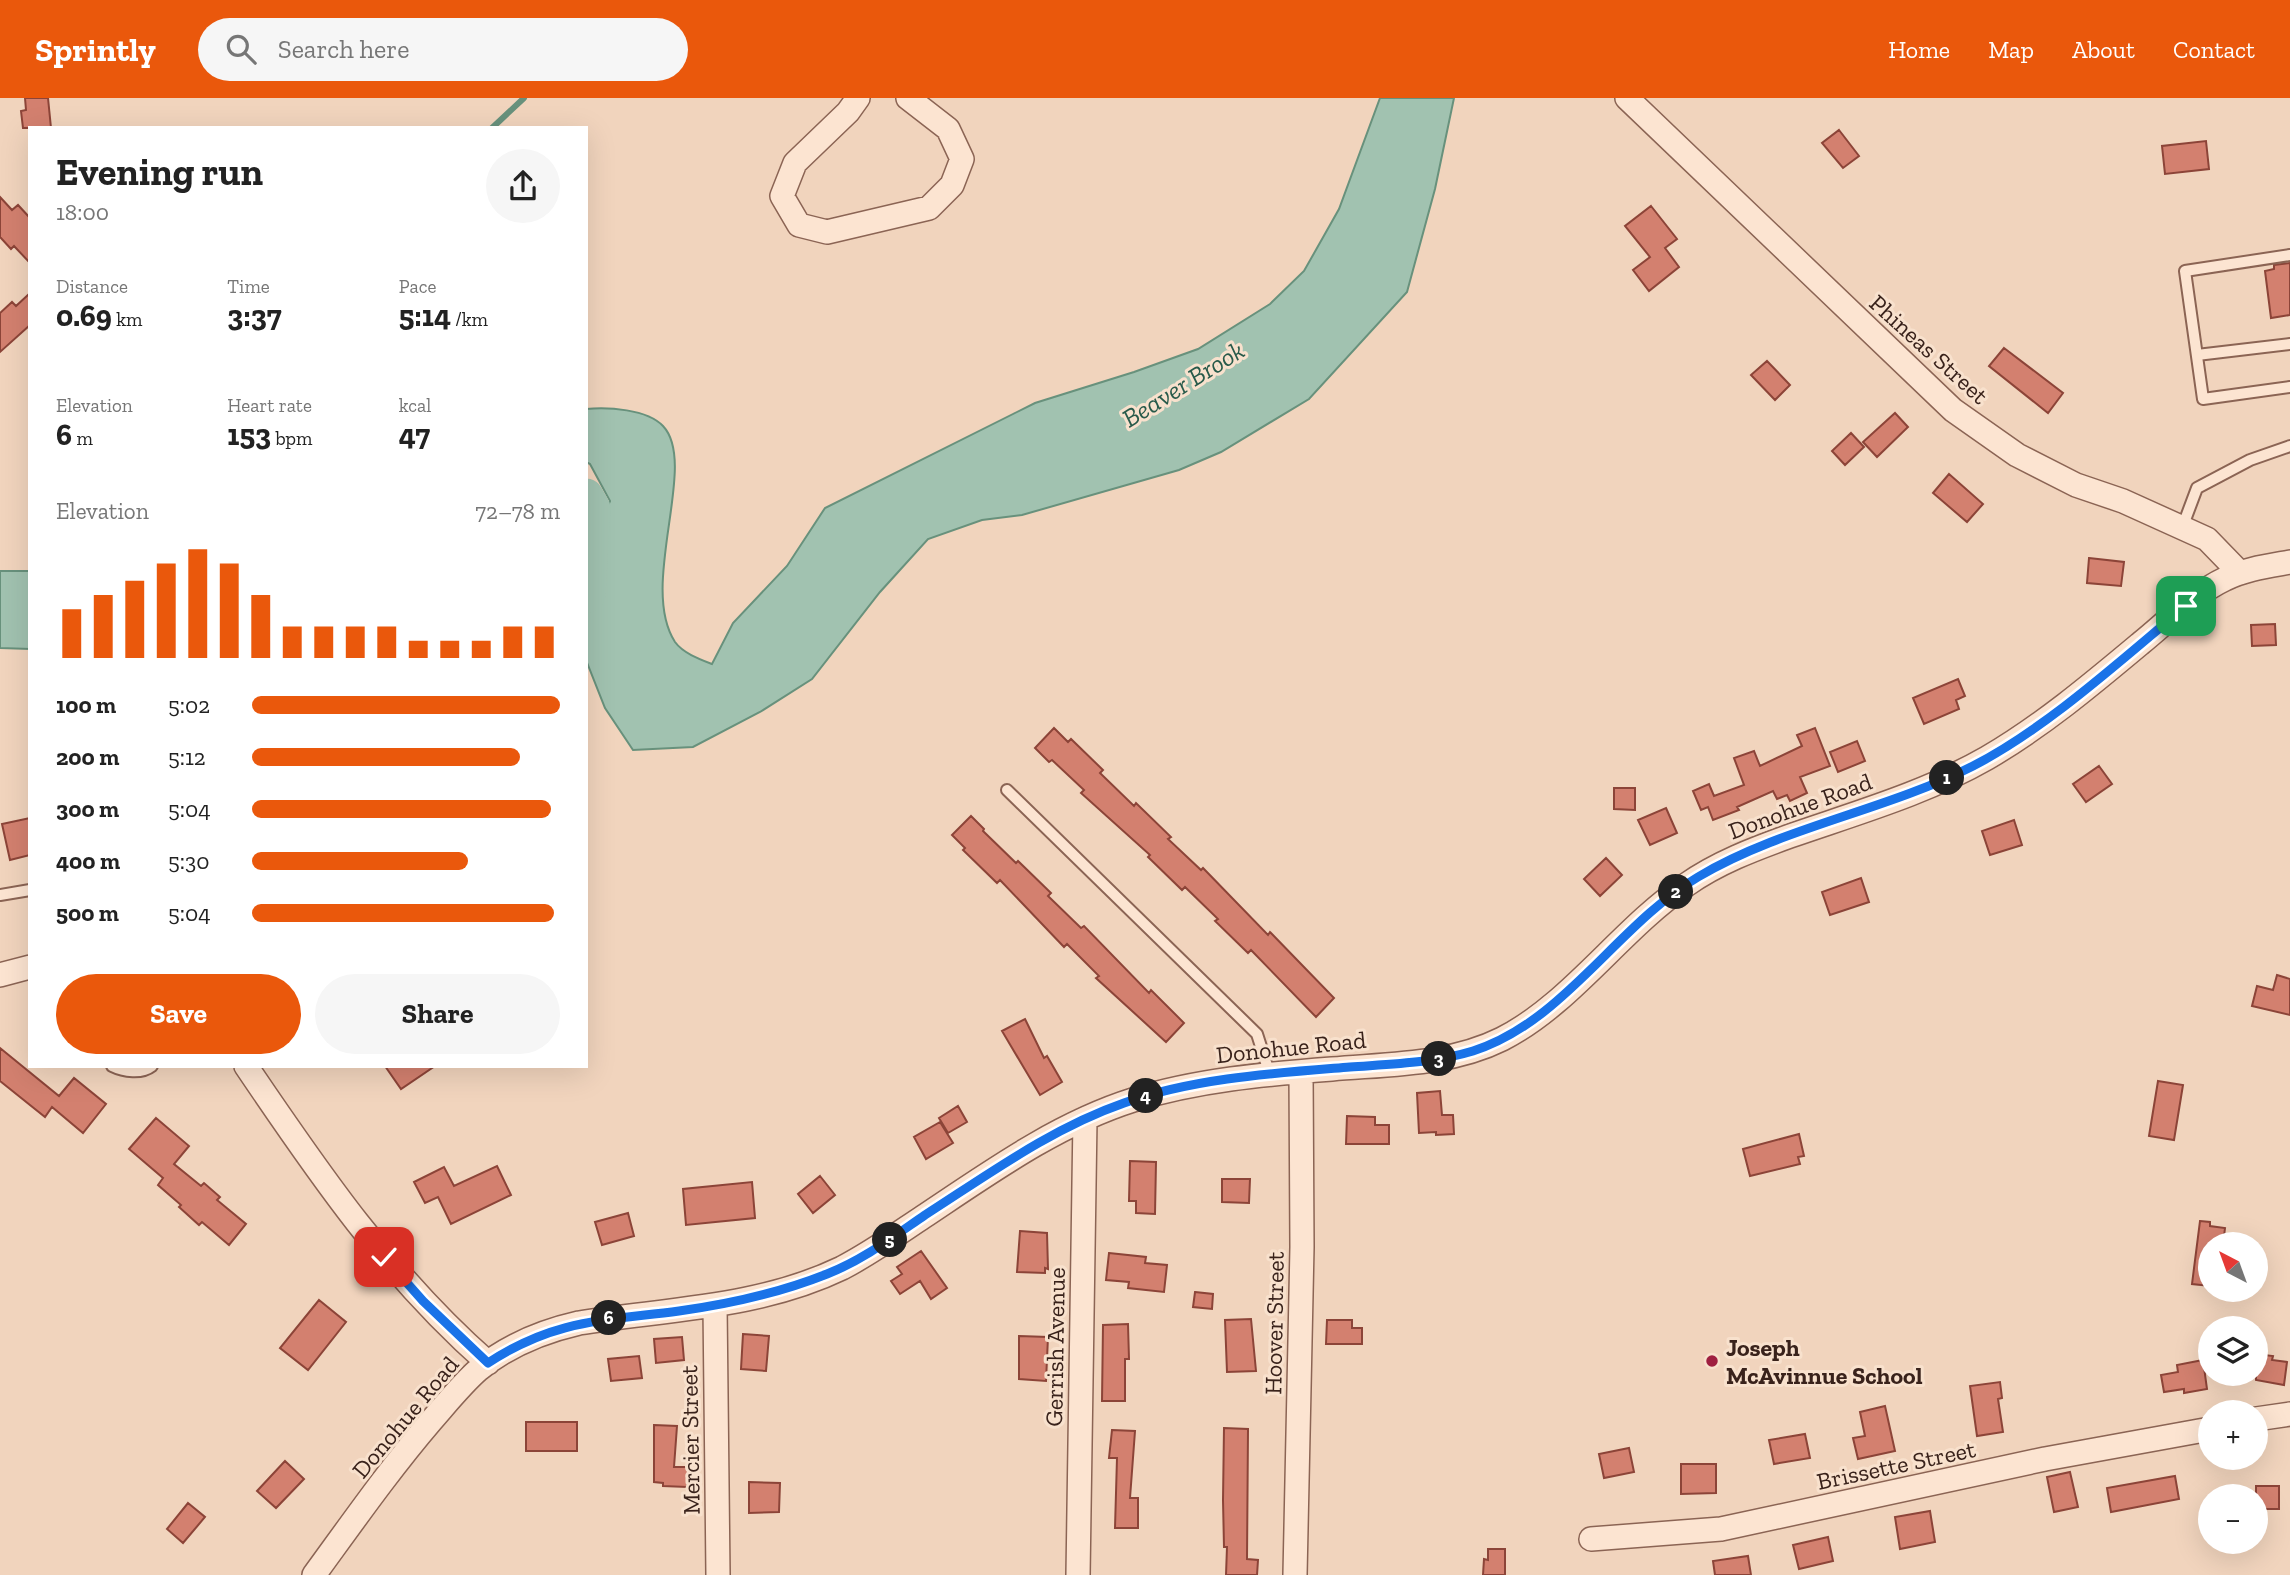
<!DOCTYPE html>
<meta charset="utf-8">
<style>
body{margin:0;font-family:"Zilla Slab",serif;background:#f6f6f6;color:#222;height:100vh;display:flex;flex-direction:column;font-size:26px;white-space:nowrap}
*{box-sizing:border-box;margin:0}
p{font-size:23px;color:#767676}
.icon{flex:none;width:38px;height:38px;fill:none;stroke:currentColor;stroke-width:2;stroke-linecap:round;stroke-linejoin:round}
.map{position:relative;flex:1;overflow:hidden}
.panel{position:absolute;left:28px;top:28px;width:560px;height:942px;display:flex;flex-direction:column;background:#fff;border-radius:0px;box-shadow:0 7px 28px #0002}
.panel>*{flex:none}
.needle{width:46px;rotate:319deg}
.fabs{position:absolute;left:2198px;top:1134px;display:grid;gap:14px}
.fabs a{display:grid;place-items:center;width:70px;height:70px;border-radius:50%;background:#fff;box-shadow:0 7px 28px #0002;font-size:35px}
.pin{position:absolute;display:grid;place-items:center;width:60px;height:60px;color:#fff;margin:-30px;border-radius:14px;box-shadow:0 4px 10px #0006}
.km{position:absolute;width:35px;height:35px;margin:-18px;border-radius:50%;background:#222;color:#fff;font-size:19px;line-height:35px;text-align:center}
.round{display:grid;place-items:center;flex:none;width:74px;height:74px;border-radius:37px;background:#f6f6f6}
.summary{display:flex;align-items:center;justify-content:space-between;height:119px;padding:0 28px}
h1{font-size:38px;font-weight:700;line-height:52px}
.figures{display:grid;grid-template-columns:repeat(3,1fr);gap:10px;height:119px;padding:7px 28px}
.figures div{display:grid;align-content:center}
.figures b{font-size:30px;font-weight:700}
.figures small{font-size:19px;font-weight:400}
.figures p{font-size:19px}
.chart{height:196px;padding:14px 28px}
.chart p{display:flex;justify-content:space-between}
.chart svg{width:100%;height:126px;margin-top:7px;stroke:#ea580c;stroke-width:6}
.primary-button{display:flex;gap:14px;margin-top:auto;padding:14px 28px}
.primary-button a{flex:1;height:80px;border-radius:42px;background:#ea580c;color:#fff;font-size:28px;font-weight:700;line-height:80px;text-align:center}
.primary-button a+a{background:#f6f6f6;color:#222}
ul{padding:0 28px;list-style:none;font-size:23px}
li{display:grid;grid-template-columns:112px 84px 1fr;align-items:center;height:52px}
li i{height:18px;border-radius:9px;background:#ea580c}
header{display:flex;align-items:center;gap:42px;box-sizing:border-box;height:98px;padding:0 35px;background:#ea580c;color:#fff}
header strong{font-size:33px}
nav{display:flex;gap:38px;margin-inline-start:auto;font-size:24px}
.search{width:490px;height:63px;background:#f6f6f6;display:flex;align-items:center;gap:18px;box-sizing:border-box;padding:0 24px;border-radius:38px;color:#767676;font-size:26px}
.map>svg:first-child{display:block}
.water{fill:#a1c2b0;stroke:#68917c;stroke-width:2}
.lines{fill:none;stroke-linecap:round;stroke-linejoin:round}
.stream{stroke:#68917c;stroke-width:6}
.river{stroke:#a1c2b0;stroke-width:35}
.building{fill:#d3806f;stroke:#8c4438;stroke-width:2}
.lane-casing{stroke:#8b6454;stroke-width:14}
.street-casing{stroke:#8b6454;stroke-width:26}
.lane{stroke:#fce4d1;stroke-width:10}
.street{stroke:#fce4d1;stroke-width:23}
.route-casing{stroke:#fff;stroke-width:14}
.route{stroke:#1a73e8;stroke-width:9}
.poi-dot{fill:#9f1f40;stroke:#f8e1cd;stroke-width:2.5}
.labels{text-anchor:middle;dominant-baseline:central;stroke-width:6;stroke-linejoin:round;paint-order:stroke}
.street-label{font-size:24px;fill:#39221b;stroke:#f8e1cd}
.poi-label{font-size:24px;font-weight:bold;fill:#39221b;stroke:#f8e1cd;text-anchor:start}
.water-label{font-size:26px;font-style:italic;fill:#285a4a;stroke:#f8e1cd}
</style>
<header>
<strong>Sprintly</strong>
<div class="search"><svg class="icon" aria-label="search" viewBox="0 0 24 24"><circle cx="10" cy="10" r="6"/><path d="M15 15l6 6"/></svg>Search here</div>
<nav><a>Home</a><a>Map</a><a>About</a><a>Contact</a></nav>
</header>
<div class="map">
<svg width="2290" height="1477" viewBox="0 0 2290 1477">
<rect width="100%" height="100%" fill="#f1d4bd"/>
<!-- water -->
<path class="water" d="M 1380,0 L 1454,0 L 1435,91 L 1407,194 L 1309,301 L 1221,354 L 1179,372 L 1022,417 L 982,422 L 928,441 L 880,494 L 812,581 L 760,614 L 693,649 L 633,652 L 605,610 L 586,562 L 586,459 L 610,403 L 590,366 L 586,364 L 586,311 C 608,309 647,311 663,328 C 699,366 638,487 675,544 C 683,555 699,561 712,566 L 733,525 L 787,468 L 825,410 L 1035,305 L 1134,274 L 1198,251 L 1270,206 L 1304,173 L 1339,111 Z
M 0,473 L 30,473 L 30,551 L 0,550 Z"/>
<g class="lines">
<!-- stream -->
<path class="stream" d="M 492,30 L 524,0"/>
<!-- river -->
<path class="river" d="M 586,398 L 593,410 L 588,497"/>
</g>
<!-- building -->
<path class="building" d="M 25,0 L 48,0 L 51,30 L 23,30 L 21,13 L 26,12 Z
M 1839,32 L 1859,58 L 1843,70 L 1822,45 Z
M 2206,43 L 2209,71 L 2165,76 L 2162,48 Z
M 0,99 L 12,112 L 18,107 L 30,120 L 30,165 L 14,148 L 11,151 L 0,139 Z
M 1651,108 L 1677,141 L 1665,150 L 1679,169 L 1649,193 L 1633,172 L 1650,159 L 1625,128 Z
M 2290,165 L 2290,217 L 2271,220 L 2265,173 L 2274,171 L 2274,167 Z
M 30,195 L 30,227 L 0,254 L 0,215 L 12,204 L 16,208 Z
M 2004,250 L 2063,295 L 2048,315 L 1989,268 Z
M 1767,263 L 1790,287 L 1775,302 L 1751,277 Z
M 1895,315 L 1908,329 L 1877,359 L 1863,344 Z
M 1851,335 L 1864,349 L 1845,367 L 1832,353 Z
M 1949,376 L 1983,406 L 1967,424 L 1933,395 Z
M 2089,460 L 2124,464 L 2121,488 L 2087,485 Z
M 2275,526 L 2276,547 L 2252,548 L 2251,527 Z
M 1958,581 L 1965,598 L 1956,602 L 1959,611 L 1924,626 L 1913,600 Z
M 1054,630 L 1068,644 L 1071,641 L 1103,672 L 1100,675 L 1134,708 L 1136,705 L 1171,739 L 1168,741 L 1201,772 L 1203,770 L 1268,837 L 1270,834 L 1334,900 L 1316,919 L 1251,852 L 1248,855 L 1215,823 L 1218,821 L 1185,789 L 1182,792 L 1148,759 L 1150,757 L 1081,695 L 1084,692 L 1052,662 L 1049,664 L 1035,650 Z
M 1815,630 L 1830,668 L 1800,679 L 1807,695 L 1790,703 L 1787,697 L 1777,701 L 1773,693 L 1737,709 L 1739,712 L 1713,722 L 1708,709 L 1701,712 L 1693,693 L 1709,686 L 1714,698 L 1744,687 L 1734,660 L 1754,653 L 1760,668 L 1802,648 L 1797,637 Z
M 1857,643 L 1865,663 L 1838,674 L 1830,654 Z
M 2099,668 L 2112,686 L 2086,704 L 2073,686 Z
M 1614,690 L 1635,690 L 1635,712 L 1614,711 Z
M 1666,710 L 1677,735 L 1650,747 L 1638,722 Z
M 971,718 L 984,731 L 983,733 L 1016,765 L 1018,763 L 1051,795 L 1048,798 L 1081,830 L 1084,828 L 1149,895 L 1151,892 L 1184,925 L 1166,944 L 1096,880 L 1099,878 L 1067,846 L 1064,849 L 1000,782 L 997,785 L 963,752 L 965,750 L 952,737 Z
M 30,720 L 30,757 L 10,762 L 2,726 Z
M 2014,722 L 2022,747 L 1990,757 L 1982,733 Z
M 1606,760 L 1622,777 L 1600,798 L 1584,781 Z
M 1861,780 L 1869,804 L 1830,817 L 1822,794 Z
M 2277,877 L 2290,881 L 2290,917 L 2252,908 L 2257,888 L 2273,892 Z
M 1025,921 L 1044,960 L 1047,958 L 1062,984 L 1040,997 L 1002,933 Z
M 0,950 L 59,998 L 74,980 L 106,1006 L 83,1035 L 52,1009 L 45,1019 L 0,983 Z
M 385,968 L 435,968 L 401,991 Z
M 2158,983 L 2183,987 L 2174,1042 L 2149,1038 Z
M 1440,993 L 1442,1017 L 1453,1017 L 1454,1036 L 1436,1037 L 1436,1034 L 1419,1035 L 1417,995 Z
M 958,1008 L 967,1024 L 948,1035 L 939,1020 Z
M 1347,1018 L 1375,1019 L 1375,1027 L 1389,1027 L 1389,1046 L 1346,1046 Z
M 156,1020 L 189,1048 L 174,1066 L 201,1088 L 204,1085 L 220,1099 L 217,1102 L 246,1126 L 229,1147 L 202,1124 L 199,1127 L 179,1109 L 181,1107 L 158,1087 L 163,1080 L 129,1051 Z
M 940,1024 L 953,1045 L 926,1061 L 914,1039 Z
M 1799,1036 L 1804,1058 L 1798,1059 L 1800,1066 L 1750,1078 L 1743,1051 Z
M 1130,1063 L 1156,1064 L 1155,1116 L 1136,1115 L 1136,1103 L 1129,1103 Z
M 497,1068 L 511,1097 L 451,1126 L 438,1099 L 425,1105 L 414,1084 L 444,1069 L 454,1088 Z
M 820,1078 L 835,1097 L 813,1115 L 798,1096 Z
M 1222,1081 L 1250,1081 L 1249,1105 L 1222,1104 Z
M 752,1084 L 755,1120 L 686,1127 L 683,1091 Z
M 628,1115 L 634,1138 L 602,1147 L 595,1124 Z
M 2200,1123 L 2210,1124 L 2210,1128 L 2225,1130 L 2223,1146 L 2210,1146 L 2210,1188 L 2192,1186 Z
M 1020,1133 L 1047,1135 L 1048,1171 L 1045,1170 L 1045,1175 L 1017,1174 Z
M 921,1153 L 947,1190 L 931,1201 L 920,1183 L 900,1196 L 891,1183 L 902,1176 L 897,1169 Z
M 1109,1155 L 1146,1159 L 1145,1165 L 1167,1167 L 1164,1194 L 1128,1190 L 1129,1184 L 1106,1182 Z
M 1195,1194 L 1213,1196 L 1212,1211 L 1193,1209 Z
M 319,1202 L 346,1224 L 308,1272 L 280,1250 Z
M 1251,1221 L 1256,1273 L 1227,1274 L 1225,1222 Z
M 1327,1222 L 1352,1222 L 1352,1230 L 1362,1230 L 1362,1246 L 1326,1246 Z
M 1128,1226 L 1129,1261 L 1125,1261 L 1125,1303 L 1102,1303 L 1103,1227 Z
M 743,1236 L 769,1238 L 766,1273 L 741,1271 Z
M 1019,1238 L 1048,1239 L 1046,1283 L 1019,1281 Z
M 682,1239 L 684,1262 L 656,1265 L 654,1241 Z
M 2256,1256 L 2273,1258 L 2272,1262 L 2287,1264 L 2284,1287 L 2256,1282 Z
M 639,1258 L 642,1280 L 611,1283 L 608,1261 Z
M 2203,1262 L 2207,1291 L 2184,1295 L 2184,1291 L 2164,1294 L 2161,1277 L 2178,1274 L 2177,1267 Z
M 2000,1284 L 2002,1300 L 1998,1301 L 2003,1334 L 1977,1338 L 1970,1288 Z
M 1885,1308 L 1895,1353 L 1858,1361 L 1853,1340 L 1865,1338 L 1860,1314 Z
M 526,1324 L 577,1324 L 577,1353 L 526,1353 Z
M 654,1327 L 677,1328 L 674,1369 L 688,1369 L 687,1389 L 663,1388 L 663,1385 L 654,1384 Z
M 1224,1330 L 1248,1331 L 1247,1461 L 1258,1462 L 1257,1477 L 1226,1477 L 1227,1449 L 1224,1449 L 1223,1402 Z
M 1112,1332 L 1135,1333 L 1130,1400 L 1138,1400 L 1138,1430 L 1115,1430 L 1117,1360 L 1109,1360 Z
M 1805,1336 L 1810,1360 L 1774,1366 L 1769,1342 Z
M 1629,1350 L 1634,1374 L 1604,1380 L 1599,1356 Z
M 285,1363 L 304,1381 L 276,1410 L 257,1393 Z
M 1681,1366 L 1716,1366 L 1716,1395 L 1681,1396 Z
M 2070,1374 L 2078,1409 L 2054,1414 L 2047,1379 Z
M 2175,1378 L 2179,1401 L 2111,1414 L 2107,1390 Z
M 749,1384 L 780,1385 L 779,1414 L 749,1415 Z
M 2256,1388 L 2279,1388 L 2279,1411 L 2256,1411 Z
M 188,1405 L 205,1419 L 183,1445 L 167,1431 Z
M 1930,1413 L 1935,1444 L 1900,1451 L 1895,1419 Z
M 1828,1439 L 1833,1463 L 1799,1471 L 1793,1447 Z
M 1488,1451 L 1505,1451 L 1505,1477 L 1483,1477 L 1484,1461 L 1488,1462 Z
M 1748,1458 L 1751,1477 L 1715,1477 L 1713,1463 Z"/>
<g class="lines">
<!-- lane casing -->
<g class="lane-casing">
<path id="lane" d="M 2290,157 L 2185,173 L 2203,301 L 2290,289
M 2197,257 L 2290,246
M 2182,430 L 2197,390 L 2250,362 L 2290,348
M 1007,692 L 1257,936 L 1270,977
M 0,797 L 30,792
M 112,968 C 124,974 142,976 152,968"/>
</g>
<!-- street casing -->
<g class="street-casing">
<path id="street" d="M 858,0 L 848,14 L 795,65 L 782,98 L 799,127 L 827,134 L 929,110 L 952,87 L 962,61 L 948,31 L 908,0
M 1627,0 L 1953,312 L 2017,357 L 2076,387 L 2123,403 L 2207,441 L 2240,475
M 0,877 L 30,869
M 246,968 C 319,1076 389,1178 488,1265
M 715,1207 L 718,1477
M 2256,1321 L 2290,1316
M 1591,1441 L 1721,1431 L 2045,1361 L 2210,1331
M 314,1477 C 352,1425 389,1372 431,1323 C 446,1306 461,1287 478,1272 C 507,1248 544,1233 579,1225 C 668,1211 759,1210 842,1170 C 871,1155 896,1137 923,1119 C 989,1075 1057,1026 1133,1002 C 1197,982 1266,976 1332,971 C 1389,966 1450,967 1502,941 C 1571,906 1621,831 1686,787 C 1717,765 1754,751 1790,738 C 1856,715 1926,695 1987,660 C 2042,628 2092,586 2141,545 C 2167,524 2195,495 2225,481 C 2245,471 2268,468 2290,464
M 1078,1477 L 1085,1021
M 1295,1477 L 1302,1149 L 1301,974"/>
</g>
<!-- lane -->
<use href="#lane" class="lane"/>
<!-- street -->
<use href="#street" class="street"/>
</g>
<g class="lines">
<!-- route casing -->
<g class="route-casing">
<path id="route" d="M 384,1159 L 423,1203 L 488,1265 C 555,1221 603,1223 679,1213 C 730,1206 779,1195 827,1176 C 863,1162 893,1139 925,1117 C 989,1076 1052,1030 1124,1005 C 1194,980 1276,975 1350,969 C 1391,966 1434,965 1473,953 C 1564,924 1617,827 1698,779 C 1782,729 1885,713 1973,668 C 2047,630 2121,562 2186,508"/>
</g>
<!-- route -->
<use href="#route" class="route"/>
</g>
<!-- markers -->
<circle class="poi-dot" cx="1712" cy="1263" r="7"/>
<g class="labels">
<!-- street labels -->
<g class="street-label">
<text transform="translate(1929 251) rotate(42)">Phineas Street</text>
<text transform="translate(1800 708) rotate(-20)">Donohue Road</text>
<text transform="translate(1291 949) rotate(-6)">Donohue Road</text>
<text transform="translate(1274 1225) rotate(-89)">Hoover Street</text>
<text transform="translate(1055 1249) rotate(-89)">Gerrish Avenue</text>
<text transform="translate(405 1319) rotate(-50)">Donohue Road</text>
<text transform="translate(690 1342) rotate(-91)">Mercier Street</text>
<text transform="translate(1896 1367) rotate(-12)">Brissette Street</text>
</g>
<!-- poi labels -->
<g class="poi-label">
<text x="1726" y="1249">Joseph<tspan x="1726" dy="28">McAvinnue School</tspan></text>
</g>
<!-- water labels -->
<g class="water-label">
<text transform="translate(1183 286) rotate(-32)">Beaver Brook</text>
</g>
</g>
</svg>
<div class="fabs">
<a><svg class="needle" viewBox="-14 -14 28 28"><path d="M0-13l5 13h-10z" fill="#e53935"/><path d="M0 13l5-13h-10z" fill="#767676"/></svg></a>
<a><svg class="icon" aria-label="layers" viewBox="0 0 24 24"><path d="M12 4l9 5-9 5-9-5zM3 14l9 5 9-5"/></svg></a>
<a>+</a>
<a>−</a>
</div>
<div class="pin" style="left:2186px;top:508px;background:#1e9e55"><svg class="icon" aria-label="arrive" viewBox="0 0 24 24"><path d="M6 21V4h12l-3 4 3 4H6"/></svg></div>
<div class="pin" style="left:384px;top:1159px;background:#d93025"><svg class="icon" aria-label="check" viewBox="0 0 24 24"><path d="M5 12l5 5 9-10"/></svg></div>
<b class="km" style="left:1947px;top:680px">1</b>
<b class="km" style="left:1676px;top:794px">2</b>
<b class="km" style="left:1439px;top:961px">3</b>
<b class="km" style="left:1146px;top:998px">4</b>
<b class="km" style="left:890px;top:1142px">5</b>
<b class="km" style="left:609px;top:1220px">6</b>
<section class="panel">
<div class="summary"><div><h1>Evening run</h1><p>18:00</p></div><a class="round"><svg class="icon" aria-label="share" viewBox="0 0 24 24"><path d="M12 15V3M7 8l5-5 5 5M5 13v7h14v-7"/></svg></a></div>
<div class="figures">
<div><p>Distance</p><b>0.69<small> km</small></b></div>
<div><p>Time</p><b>3:37</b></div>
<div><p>Pace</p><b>5:14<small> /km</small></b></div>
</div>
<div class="figures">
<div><p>Elevation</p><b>6<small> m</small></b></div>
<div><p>Heart rate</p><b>153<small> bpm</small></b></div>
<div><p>kcal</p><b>47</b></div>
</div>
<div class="chart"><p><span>Elevation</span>72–78 m</p>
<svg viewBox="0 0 160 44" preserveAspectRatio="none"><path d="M5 44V27M15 44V22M25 44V17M35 44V11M45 44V6M55 44V11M65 44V22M75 44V33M85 44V33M95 44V33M105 44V33M115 44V38M125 44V38M135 44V38M145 44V33M155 44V33"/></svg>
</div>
<ul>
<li><b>100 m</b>5:02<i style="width:100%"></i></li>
<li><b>200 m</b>5:12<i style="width:87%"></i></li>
<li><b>300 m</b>5:04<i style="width:97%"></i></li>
<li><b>400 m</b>5:30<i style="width:70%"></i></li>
<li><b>500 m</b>5:04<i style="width:98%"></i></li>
</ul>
<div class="primary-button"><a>Save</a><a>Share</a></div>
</section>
</div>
